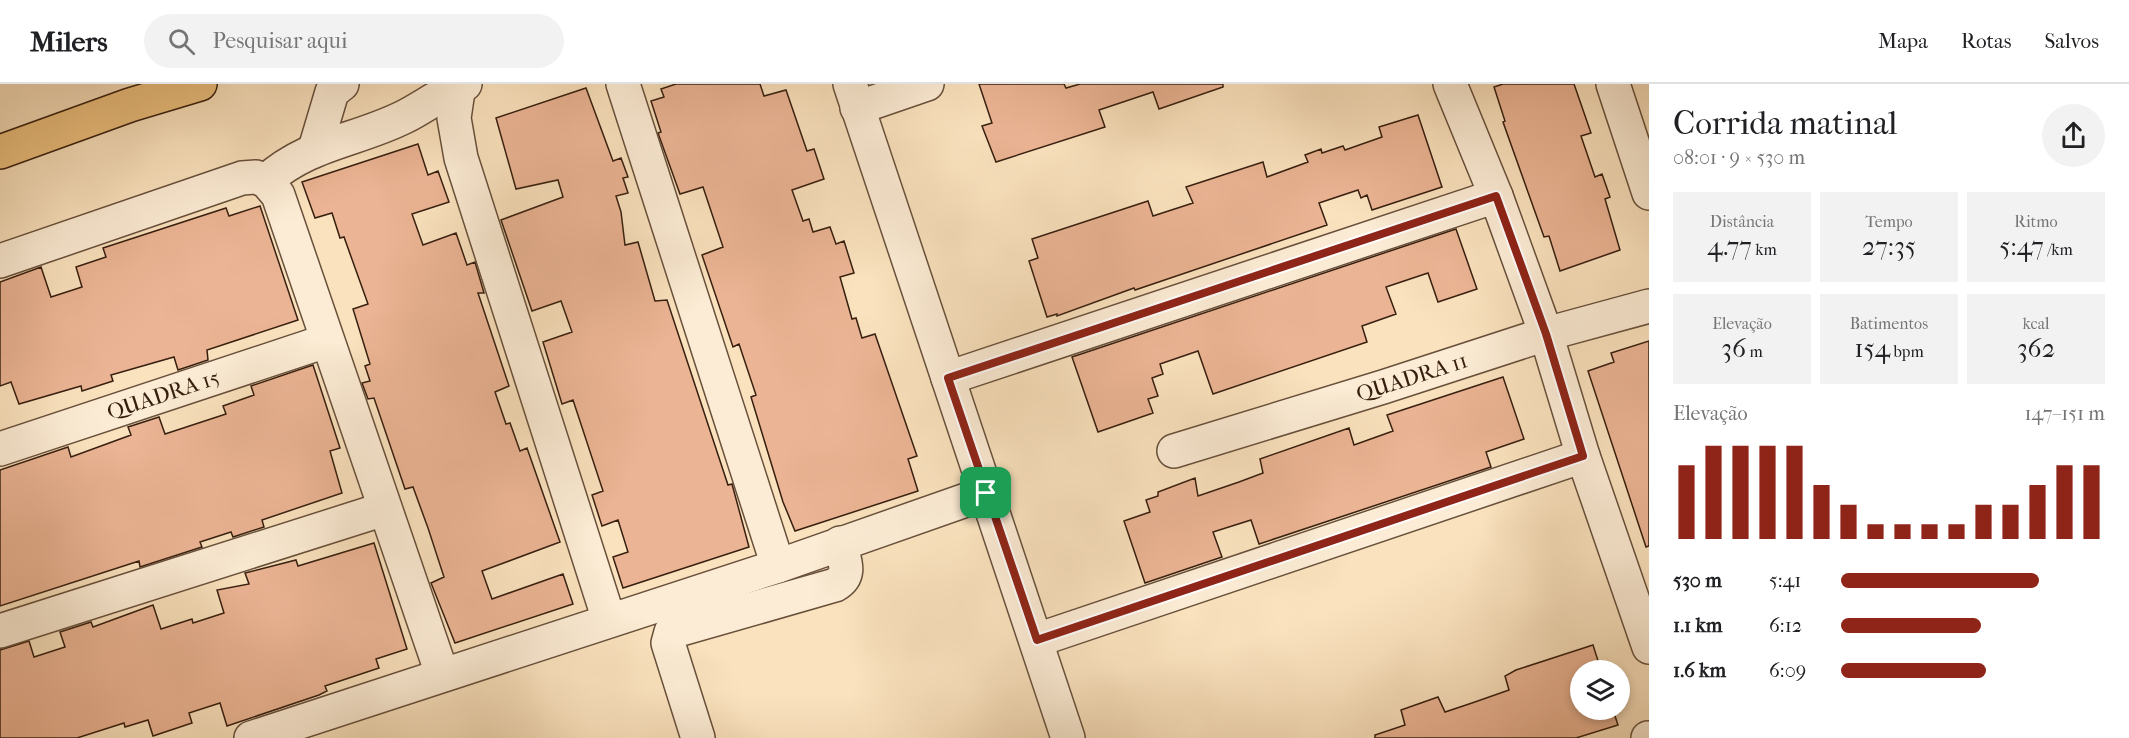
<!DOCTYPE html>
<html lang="pt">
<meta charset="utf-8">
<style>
body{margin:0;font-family:"IM FELL French Canon",serif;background:#f2f2f2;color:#202124;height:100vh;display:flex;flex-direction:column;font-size:22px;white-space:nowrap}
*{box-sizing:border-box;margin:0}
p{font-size:20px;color:#757577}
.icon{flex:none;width:33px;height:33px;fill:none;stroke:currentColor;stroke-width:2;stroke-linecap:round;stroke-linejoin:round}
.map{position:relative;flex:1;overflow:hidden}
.side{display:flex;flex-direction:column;background:#fff;width:480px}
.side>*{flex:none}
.controls{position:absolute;left:1570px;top:576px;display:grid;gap:12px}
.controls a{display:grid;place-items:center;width:60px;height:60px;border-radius:50%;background:#fff;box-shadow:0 3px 9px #0003;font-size:30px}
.pin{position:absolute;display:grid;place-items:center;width:51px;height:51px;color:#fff;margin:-26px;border-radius:12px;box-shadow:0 3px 9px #0006}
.round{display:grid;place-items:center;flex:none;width:63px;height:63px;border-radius:32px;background:#f2f2f2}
.headline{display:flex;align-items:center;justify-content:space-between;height:102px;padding:0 24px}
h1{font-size:33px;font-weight:600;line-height:45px}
.metrics{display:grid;grid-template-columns:repeat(3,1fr);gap:9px;height:102px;padding:6px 24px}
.metrics div{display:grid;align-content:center;border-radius:0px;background:#f2f2f2;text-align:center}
.metrics b{font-size:26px;font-weight:600}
.metrics small{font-size:16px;font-weight:400}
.metrics p{font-size:16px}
.chart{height:168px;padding:12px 24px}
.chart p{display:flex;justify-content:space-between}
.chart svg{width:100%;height:108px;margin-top:6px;stroke:#8f2418;stroke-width:6}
ul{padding:0 24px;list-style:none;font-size:20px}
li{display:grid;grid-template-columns:96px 72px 1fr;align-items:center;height:45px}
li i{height:15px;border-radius:8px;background:#8f2418}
header{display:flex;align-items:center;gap:36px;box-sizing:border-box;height:84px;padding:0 30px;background:#fff;border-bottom:2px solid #e0e0e0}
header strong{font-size:28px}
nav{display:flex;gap:33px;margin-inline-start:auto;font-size:21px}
.search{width:420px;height:54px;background:#f2f2f2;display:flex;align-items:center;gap:15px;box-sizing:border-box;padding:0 21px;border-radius:33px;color:#757577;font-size:22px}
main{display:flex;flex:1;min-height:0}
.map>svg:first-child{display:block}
.building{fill:#ebb494;stroke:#371f0f;stroke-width:1.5}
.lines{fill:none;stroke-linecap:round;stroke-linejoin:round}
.minor-casing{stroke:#68503b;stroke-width:36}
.highway-casing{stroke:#371f0f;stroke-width:36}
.minor{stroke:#fcecd5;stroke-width:33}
.highway{stroke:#edc17f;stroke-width:33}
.route-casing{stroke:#fff;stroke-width:12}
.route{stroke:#8f2418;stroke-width:8}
.labels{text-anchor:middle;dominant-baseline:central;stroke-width:4.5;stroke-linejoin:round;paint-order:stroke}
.street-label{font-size:22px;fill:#371f0f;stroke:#fcecd5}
</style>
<header>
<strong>Milers</strong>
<div class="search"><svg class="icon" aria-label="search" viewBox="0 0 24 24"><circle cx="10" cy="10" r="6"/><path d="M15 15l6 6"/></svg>Pesquisar aqui</div>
<nav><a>Mapa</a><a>Rotas</a><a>Salvos</a></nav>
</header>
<main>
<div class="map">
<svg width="1649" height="654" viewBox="0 0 1649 654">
<rect width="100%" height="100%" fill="#fae2be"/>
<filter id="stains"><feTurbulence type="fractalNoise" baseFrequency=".00333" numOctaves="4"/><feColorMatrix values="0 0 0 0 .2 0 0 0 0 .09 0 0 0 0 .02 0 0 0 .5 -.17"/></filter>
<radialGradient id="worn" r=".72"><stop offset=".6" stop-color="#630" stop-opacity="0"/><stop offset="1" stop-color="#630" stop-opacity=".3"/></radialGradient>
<!-- building -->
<path class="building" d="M 676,0 L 760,0 L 764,12 L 786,6 L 807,67 L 814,65 L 824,95 L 792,106 L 803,137 L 809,135 L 813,148 L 830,143 L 836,160 L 844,157 L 854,189 L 840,193 L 852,235 L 856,234 L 862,254 L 875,250 L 917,372 L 908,375 L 918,407 L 795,447 L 783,418 L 751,313 L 756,311 L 739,260 L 733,263 L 702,171 L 723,163 L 703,103 L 680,110 L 658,49 L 661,48 L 651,17 L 664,13 L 661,5 Z
M 979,0 L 1064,0 L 1066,4 L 1080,0 L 1223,0 L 1223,3 L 1159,25 L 1153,8 L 1099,26 L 1105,43 L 996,78 L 982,42 L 992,39 Z
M 1503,0 L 1574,0 L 1591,49 L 1581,52 L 1595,93 L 1602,90 L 1610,113 L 1605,115 L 1620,166 L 1560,187 L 1549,152 L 1544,153 L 1503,38 L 1505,37 L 1494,3 Z
M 586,4 L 613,77 L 621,74 L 628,93 L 623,94 L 628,109 L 616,112 L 621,128 L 625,161 L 638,158 L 655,217 L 667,216 L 728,401 L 732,400 L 749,463 L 623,504 L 613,473 L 628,468 L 618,436 L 602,442 L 592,411 L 603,407 L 573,316 L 562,320 L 543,258 L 572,248 L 561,217 L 532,227 L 501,136 L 563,113 L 558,96 L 516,105 L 496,34 Z
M 1418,31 L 1442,103 L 1372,126 L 1367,111 L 1361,114 L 1358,106 L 1319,119 L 1327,141 L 1135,206 L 1134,204 L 1057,232 L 1057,230 L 1047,233 L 1029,177 L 1038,174 L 1032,155 L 1148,117 L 1153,132 L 1193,119 L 1186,103 L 1263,78 L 1267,93 L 1308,78 L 1305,71 L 1321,65 L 1322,69 L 1343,62 L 1345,66 L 1382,53 L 1379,43 Z
M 418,60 L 428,91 L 438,87 L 449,118 L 412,130 L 423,161 L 456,149 L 467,181 L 475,178 L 484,209 L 478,209 L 509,302 L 495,308 L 506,340 L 510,339 L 520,367 L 527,364 L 560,458 L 482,487 L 492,515 L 563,490 L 573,520 L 455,559 L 431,499 L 444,493 L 428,444 L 413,403 L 405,405 L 374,314 L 368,315 L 362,299 L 370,297 L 365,282 L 370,280 L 353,225 L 368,220 L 344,153 L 340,154 L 332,129 L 315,134 L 302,98 Z
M 260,122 L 298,236 L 207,266 L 208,276 L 178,286 L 174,273 L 111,291 L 113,297 L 82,307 L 81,302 L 19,320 L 11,298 L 0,302 L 0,198 L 41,183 L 51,213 L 82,203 L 76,183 L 106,173 L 103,164 L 226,124 L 229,132 Z
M 1456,145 L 1477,205 L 1438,218 L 1428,189 L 1386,203 L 1396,230 L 1362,242 L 1367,258 L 1213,310 L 1198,267 L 1160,280 L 1163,290 L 1152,294 L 1158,312 L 1148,315 L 1153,329 L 1098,348 L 1072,273 Z
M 1649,257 L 1649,462 L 1646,463 L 1588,287 L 1614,278 L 1611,269 Z
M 313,281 L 340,364 L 330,367 L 342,409 L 262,436 L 264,443 L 233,453 L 231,448 L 200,458 L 202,463 L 140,483 L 139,477 L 0,522 L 0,386 L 68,363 L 71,373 L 131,351 L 128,343 L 159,333 L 165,350 L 226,330 L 223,322 L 254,311 L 251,302 Z
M 1503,293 L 1524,355 L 1486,368 L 1491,383 L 1259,460 L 1251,436 L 1213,448 L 1222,473 L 1145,499 L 1124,437 L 1150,428 L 1146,416 L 1158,412 L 1158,408 L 1195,394 L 1198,412 L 1239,398 L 1263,389 L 1260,375 L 1349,344 L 1354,361 L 1393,347 L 1387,331 Z
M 374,459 L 407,565 L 376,575 L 379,584 L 325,602 L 327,607 L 319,611 L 227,642 L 220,619 L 189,629 L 192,639 L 153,652 L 148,636 L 125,643 L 124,639 L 77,654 L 0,654 L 0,566 L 29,557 L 34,573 L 65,563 L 60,548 L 91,538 L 93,543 L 153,521 L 161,545 L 192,535 L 193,539 L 224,529 L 217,506 L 249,500 L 245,489 L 296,476 L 298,482 Z
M 1593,561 L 1601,586 L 1581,586 L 1581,626 L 1613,626 L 1618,641 L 1576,654 L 1375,654 L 1375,651 L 1405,641 L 1401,626 L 1438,613 L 1445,628 L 1472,619 L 1509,606 L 1505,592 L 1516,586 Z"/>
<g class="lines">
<!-- minor casing -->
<g class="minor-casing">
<g id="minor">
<path d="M 459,0 L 454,34 L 461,74 L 609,536"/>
<path d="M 623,0 L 778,482"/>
<path d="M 850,0 L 1068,654"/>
<path d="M 1450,0 L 1496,112 L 1546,250 L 1583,372 L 1649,563"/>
<path d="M 1613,0 L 1649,109"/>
<path d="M 857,24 L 927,0"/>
<path d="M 315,65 L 332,8 L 342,0"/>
<path d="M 266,97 C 308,59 356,57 404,33 C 424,23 443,8 465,0"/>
<path d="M 0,177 L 242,94 L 256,93 L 266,97 L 278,111 L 442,590"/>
<path d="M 948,294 L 1496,112"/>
<path id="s1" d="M 0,365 L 326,257"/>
<path id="s2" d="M 1174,367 L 1383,303 L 1546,250 L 1649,222"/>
<path d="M 0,547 L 384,425"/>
<path d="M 1037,556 L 1583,372"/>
<path d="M 251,654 L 778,482 L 986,409"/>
<path d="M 698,654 L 668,559 L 671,548 L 835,501 C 853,491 844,476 840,459"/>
<path d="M 1648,654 L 1649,654"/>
</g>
</g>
<!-- highway casing -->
<g class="highway-casing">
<path id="highway" d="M 0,68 L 130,21 L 200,0"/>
</g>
<!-- minor -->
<use href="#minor" class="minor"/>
<!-- highway -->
<use href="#highway" class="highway"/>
</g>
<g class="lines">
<!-- route casing -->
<g class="route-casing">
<path id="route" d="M 1496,112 L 1546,250 L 1583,372 L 1037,556 L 948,294 Z"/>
</g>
<!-- route -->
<use href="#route" class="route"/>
</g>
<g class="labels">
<!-- street labels -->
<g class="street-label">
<text stroke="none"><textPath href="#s2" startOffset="249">QUADRA 11</textPath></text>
<text stroke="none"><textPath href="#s1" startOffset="172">QUADRA 15</textPath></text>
</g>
</g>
<rect width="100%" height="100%" filter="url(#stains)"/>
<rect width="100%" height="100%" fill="url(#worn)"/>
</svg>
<div class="controls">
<a><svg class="icon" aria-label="layers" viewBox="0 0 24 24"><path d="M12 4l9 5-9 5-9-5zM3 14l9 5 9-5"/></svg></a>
</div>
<div class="pin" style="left:986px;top:409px;background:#1e9e55"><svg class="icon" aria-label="arrive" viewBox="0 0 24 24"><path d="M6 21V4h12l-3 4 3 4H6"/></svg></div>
</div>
<section class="side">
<div class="headline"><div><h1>Corrida matinal</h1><p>08:01 · 9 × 530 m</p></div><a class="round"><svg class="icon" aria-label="share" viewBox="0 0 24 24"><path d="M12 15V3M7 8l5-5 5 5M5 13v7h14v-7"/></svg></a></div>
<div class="metrics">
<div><p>Distância</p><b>4.77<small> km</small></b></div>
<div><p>Tempo</p><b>27:35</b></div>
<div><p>Ritmo</p><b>5:47<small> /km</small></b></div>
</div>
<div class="metrics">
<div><p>Elevação</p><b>36<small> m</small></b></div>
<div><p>Batimentos</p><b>154<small> bpm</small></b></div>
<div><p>kcal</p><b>362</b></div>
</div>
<div class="chart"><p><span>Elevação</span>147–151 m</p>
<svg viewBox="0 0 160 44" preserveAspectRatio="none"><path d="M5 44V14M15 44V6M25 44V6M35 44V6M45 44V6M55 44V22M65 44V30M75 44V38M85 44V38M95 44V38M105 44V38M115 44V30M125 44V30M135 44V22M145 44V14M155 44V14"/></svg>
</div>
<ul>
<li><b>530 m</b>5:41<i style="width:75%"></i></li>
<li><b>1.1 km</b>6:12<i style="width:53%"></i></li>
<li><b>1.6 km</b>6:09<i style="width:55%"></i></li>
</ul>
</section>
</main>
